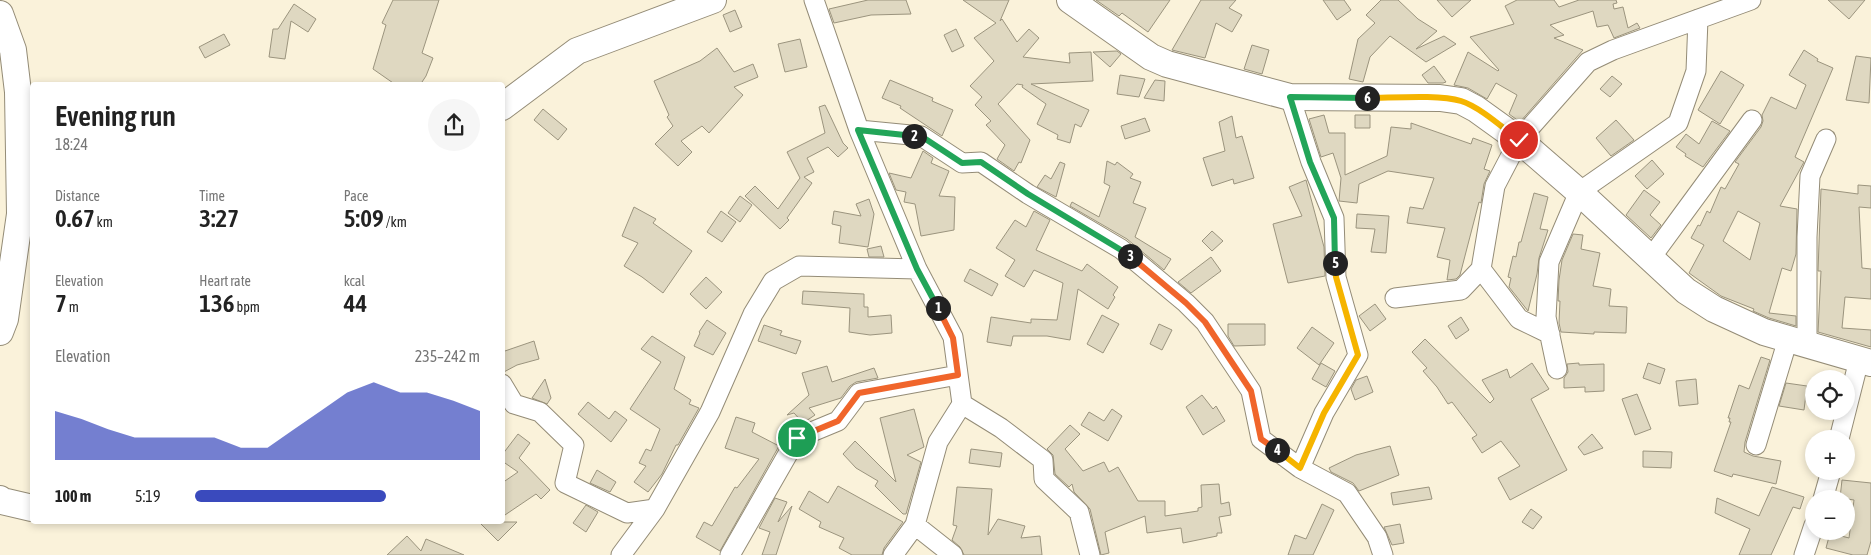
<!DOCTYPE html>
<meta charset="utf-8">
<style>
body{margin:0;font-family:"Asap Condensed",sans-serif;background:#f6f6f6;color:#222;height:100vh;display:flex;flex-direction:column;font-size:19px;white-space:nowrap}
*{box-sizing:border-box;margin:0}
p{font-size:16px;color:#767676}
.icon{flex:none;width:28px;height:28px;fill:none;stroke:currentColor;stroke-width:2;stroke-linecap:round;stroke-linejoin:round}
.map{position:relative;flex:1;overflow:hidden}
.sheet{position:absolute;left:30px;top:82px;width:475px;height:442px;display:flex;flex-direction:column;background:#fff;border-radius:5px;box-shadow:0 2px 8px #0003}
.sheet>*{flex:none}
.buttons{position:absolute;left:1805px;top:370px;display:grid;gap:10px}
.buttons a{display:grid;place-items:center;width:50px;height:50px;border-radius:50%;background:#fff;box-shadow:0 2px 8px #0003;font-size:25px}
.pin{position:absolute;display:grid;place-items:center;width:42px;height:42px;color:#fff;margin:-21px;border:2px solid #fff;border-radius:50%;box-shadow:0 1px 5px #0007}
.km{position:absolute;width:25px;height:25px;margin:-12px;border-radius:50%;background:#222;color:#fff;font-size:14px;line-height:25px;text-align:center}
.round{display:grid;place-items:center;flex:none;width:52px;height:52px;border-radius:26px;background:#f6f6f6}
.headline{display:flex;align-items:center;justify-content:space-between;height:85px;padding:0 25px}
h1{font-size:28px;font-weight:600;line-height:38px}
.stats{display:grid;grid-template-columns:repeat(3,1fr);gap:8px;height:85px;padding:5px 25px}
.stats div{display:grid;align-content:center}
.stats b{font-size:25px;font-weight:600}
.stats small{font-size:14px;font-weight:400}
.stats p{font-size:14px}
.chart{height:140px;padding:10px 25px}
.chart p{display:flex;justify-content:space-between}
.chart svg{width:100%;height:90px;margin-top:5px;fill:#3a4abd;opacity:.7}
ul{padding:0 25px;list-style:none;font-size:16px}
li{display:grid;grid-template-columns:80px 60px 1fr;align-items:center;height:38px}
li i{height:12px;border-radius:6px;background:#3a4abd}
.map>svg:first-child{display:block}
.building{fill:#dfd8c1;stroke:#9b947e;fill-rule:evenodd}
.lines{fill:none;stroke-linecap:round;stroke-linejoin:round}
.street-casing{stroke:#948c77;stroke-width:21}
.secondary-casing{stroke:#948c77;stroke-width:28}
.street{stroke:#fff;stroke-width:19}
.secondary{stroke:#fff;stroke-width:26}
.split-1-casing{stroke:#fff;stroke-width:10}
.split-2-casing{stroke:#fff;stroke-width:10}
.split-3-casing{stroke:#fff;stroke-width:10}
.split-4-casing{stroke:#fff;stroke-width:10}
.split-5-casing{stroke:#fff;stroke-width:10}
.split-6-casing{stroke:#fff;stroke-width:10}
.split-7-casing{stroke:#fff;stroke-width:10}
.split-1{stroke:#f0652b;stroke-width:6}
.split-2{stroke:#22a559;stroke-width:6}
.split-3{stroke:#22a559;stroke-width:6}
.split-4{stroke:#f0652b;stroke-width:6}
.split-5{stroke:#f5b400;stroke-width:6}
.split-6{stroke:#22a559;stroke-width:6}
.split-7{stroke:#f5b400;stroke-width:6}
</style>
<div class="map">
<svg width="1871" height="555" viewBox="0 0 1871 555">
<rect width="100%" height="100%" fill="#faf2da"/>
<!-- building -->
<path class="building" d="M 393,0 L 439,0 L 422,53 L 433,58 L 426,76 L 420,85 L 396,85 L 373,69 L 386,25 L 382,23 Z
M 868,0 L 906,0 L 911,14 L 871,15 L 834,23 L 829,9 Z
M 963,0 L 1009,0 L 1000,21 L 1002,19 L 1017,42 L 1029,29 L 1039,38 L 1023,57 L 1070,63 L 1069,53 L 1091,52 L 1093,81 L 1031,84 L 1089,110 L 1081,127 L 1075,124 L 1070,143 L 1057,139 L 1058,135 L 1037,124 L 1046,104 L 1022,87 L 1023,85 L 1017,84 L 998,104 L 1030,140 L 1021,163 L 1019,162 L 1014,171 L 997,159 L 1005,145 L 986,125 L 991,121 L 975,105 L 982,97 L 970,86 L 994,61 L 974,38 L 996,23 Z
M 1096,0 L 1170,0 L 1148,32 L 1122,13 L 1119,16 Z
M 1201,0 L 1236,0 L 1229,8 L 1242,15 L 1232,32 L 1216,23 L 1205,58 L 1172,50 Z
M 1323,0 L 1344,0 L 1351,10 L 1337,20 Z
M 1381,0 L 1398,0 L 1418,19 L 1437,31 L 1416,49 L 1444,36 L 1456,44 L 1426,62 L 1390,36 L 1370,57 L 1363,82 L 1349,79 L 1358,39 L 1375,23 L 1366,15 Z
M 1437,0 L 1471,0 L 1452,17 Z
M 1517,0 L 1554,0 L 1559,7 L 1579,0 L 1616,0 L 1617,3 L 1613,4 L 1614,9 L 1623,7 L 1628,28 L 1637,23 L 1640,28 L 1614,38 L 1608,25 L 1597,27 L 1593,11 L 1550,25 L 1564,35 L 1554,38 L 1583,50 L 1520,122 L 1509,114 L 1517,95 L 1496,83 L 1487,99 L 1468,88 L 1454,85 L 1468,52 L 1498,71 L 1499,70 L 1470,37 L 1514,24 L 1505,6 Z
M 1828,0 L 1865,0 L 1849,19 Z
M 294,4 L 316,19 L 308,32 L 291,21 L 285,59 L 269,57 L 273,29 L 278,29 Z
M 735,10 L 742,27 L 730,32 L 723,15 Z
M 956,29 L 964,46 L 952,52 L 944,35 Z
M 224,34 L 230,45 L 205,58 L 199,47 Z
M 800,39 L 807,67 L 785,72 L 778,44 Z
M 1252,45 L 1269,50 L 1262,74 L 1244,69 Z
M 717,48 L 734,72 L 753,64 L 758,77 L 734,87 L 743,95 L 709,133 L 702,126 L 681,141 L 692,152 L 678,166 L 655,144 L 673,126 L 667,117 L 669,115 L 654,81 L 700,61 Z
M 1804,50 L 1818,59 L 1817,61 L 1833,68 L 1795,157 L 1804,162 L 1780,206 L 1797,209 L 1796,254 L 1791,271 L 1782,268 L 1769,313 L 1796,316 L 1796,326 L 1769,318 L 1753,311 L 1754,309 L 1721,296 L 1689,273 L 1704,245 L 1691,238 L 1698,225 L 1700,226 L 1707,211 L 1710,213 L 1721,187 L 1725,189 L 1739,164 L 1735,162 L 1761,127 L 1763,121 L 1762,115 L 1771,97 L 1796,109 L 1806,85 L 1789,75 ZM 1738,211 L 1760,223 L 1750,260 L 1723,241 Z
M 1117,51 L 1121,54 L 1110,67 L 1093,52 Z
M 1856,56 L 1871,58 L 1869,103 L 1846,100 Z
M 1434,66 L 1446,82 L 1443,83 L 1428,83 L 1422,75 Z
M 1721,71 L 1744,85 L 1720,124 L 1698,110 Z
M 1120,75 L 1145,79 L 1139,97 L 1117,94 Z
M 1612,76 L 1622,84 L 1610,97 L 1600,89 Z
M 890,80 L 933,98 L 932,101 L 953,110 L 942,136 L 900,108 L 901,106 L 882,98 Z
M 1155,80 L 1165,81 L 1164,101 L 1144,98 Z
M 825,105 L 843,143 L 848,148 L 838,157 L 828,147 L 807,158 L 814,172 L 804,177 L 812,183 L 787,218 L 789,220 L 780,229 L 745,196 L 755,186 L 778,209 L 800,178 L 787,152 L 825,133 L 819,107 Z
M 543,109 L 567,129 L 558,140 L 534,120 Z
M 1324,115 L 1329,133 L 1345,133 L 1345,175 L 1387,156 L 1391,127 L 1411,129 L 1411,123 L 1471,144 L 1473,138 L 1492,145 L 1484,169 L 1490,171 L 1484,184 L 1481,203 L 1479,202 L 1460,275 L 1456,279 L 1447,280 L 1450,260 L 1437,257 L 1445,228 L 1407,223 L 1410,207 L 1423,209 L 1434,178 L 1388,171 L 1359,184 L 1357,203 L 1339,201 L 1341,178 L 1333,153 L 1321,157 L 1309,119 Z
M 1355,115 L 1370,115 L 1370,128 L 1355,128 Z
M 1232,116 L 1236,138 L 1242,136 L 1254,178 L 1234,184 L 1233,179 L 1212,186 L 1203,158 L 1225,151 L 1219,122 Z
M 1145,118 L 1150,131 L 1125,139 L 1121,126 Z
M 1616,120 L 1634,140 L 1611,156 L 1596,138 Z
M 1712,121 L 1730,131 L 1703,167 L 1685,156 L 1686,154 L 1676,147 L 1686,134 L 1699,144 Z
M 923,151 L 933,158 L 931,163 L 949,171 L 939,196 L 955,197 L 954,230 L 921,236 L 915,204 L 904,202 L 906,192 L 896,190 L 889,173 L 911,178 Z
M 1652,160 L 1664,174 L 1647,189 L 1635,176 Z
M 1107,161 L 1115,165 L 1117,162 L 1133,174 L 1130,178 L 1141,182 L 1133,203 L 1146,208 L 1135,237 L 1171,259 L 1164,270 L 1127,239 L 1070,206 L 1072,202 L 1099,217 L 1110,186 L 1104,183 Z
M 1060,162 L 1065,164 L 1056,197 L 1037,187 L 1045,175 L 1051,179 Z
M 1306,180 L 1324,247 L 1325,276 L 1288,283 L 1273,224 L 1302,216 L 1289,187 Z
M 1858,185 L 1871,186 L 1871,208 L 1859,207 L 1862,268 L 1871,269 L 1871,299 L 1845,297 L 1842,328 L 1871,330 L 1871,347 L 1818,332 L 1821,271 L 1818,271 L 1821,189 L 1858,194 Z
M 1644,190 L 1660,202 L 1650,215 L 1661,225 L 1651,238 L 1626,215 Z
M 1534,193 L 1548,197 L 1540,229 L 1548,230 L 1539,258 L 1537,274 L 1528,311 L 1509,287 L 1511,278 L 1508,277 L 1513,256 L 1516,257 L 1519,242 L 1521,242 Z
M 740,196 L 752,205 L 740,222 L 728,213 Z
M 869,199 L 874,214 L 868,247 L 839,243 L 841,226 L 832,224 L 834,211 L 861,216 L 856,204 Z
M 634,207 L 656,219 L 653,223 L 692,251 L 663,293 L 642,277 L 624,266 L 638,243 L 622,236 Z
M 721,211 L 736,222 L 722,242 L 707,232 Z
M 1034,211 L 1050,220 L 1036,250 L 1082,271 L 1087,264 L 1118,287 L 1113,295 L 1115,297 L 1108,309 L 1078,289 L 1070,340 L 1047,336 L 1013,336 L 1011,346 L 987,342 L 991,317 L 1031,323 L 1031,319 L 1057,320 L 1063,283 L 1034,270 L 1024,287 L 1005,276 L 1015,260 L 996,248 L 1015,220 L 1026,227 Z
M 1357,214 L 1389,216 L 1386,253 L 1371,252 L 1375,229 L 1356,228 Z
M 1212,231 L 1223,241 L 1212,251 L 1202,241 Z
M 1573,234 L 1583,235 L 1581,249 L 1600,253 L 1593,286 L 1611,289 L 1609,306 L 1627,307 L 1626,333 L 1594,332 L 1594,334 L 1561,332 L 1559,323 L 1560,301 L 1558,301 L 1559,280 L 1562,260 Z
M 881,246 L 884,257 L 869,257 L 867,249 Z
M 1211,257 L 1221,271 L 1191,293 L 1178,282 Z
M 970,269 L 998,284 L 992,296 L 964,281 Z
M 706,277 L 722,292 L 706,309 L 690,294 Z
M 803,291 L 864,294 L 864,307 L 868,307 L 868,317 L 891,315 L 892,333 L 870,335 L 849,332 L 850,308 L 802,304 Z
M 1375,304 L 1386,319 L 1370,331 L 1359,316 Z
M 1102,315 L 1119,324 L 1103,353 L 1087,344 Z
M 1461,317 L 1469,330 L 1456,339 L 1448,326 Z
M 707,320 L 726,333 L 713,355 L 694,346 L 700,333 L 699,332 Z
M 1159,324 L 1172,330 L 1162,350 L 1150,344 Z
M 1228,324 L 1265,324 L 1265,345 L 1234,346 L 1228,336 Z
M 764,325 L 782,331 L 780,335 L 801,341 L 796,354 L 758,341 Z
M 1312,327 L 1334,343 L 1319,365 L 1297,348 Z
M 652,336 L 685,357 L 674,389 L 691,400 L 689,404 L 699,408 L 678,445 L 676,445 L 662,474 L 648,492 L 634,482 L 646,466 L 639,463 L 646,449 L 651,451 L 660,429 L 630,409 L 661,362 L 641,349 Z
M 1425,339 L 1490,403 L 1494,399 L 1482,380 L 1507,369 L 1510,378 L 1532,363 L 1549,389 L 1531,399 L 1567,470 L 1510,500 L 1498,478 L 1520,466 L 1501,441 L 1482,453 L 1472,438 L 1477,435 L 1452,402 L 1448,404 L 1437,387 L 1423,371 L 1427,368 L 1412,352 Z
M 534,341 L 539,359 L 517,365 L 502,373 L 502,352 Z
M 1761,357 L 1770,360 L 1745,442 L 1744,452 L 1753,456 L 1781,461 L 1776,484 L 1733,474 L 1732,477 L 1714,471 L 1731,422 L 1729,422 L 1730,418 L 1728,418 L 1739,385 L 1749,389 Z
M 1321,363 L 1335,371 L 1326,387 L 1312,379 Z
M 1579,363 L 1579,365 L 1604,364 L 1604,391 L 1585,392 L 1585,387 L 1564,388 L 1564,378 L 1568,372 L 1567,364 Z
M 1648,363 L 1665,369 L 1660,384 L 1643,378 Z
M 827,366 L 832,382 L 874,368 L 878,378 L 856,382 L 850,386 L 841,398 L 809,408 L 815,415 L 803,423 L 794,413 L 787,415 L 809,395 L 802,373 Z
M 1367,376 L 1373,392 L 1355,400 L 1351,389 L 1356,380 Z
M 545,379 L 551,398 L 547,404 L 532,398 Z
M 1696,379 L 1698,404 L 1679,406 L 1676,381 Z
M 1786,383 L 1807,386 L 1804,410 L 1779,406 Z
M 1637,394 L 1651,429 L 1635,435 L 1622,399 Z
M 1202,395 L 1213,409 L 1216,406 L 1225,421 L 1203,435 L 1186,407 Z
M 588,402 L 609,419 L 615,411 L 627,420 L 611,442 L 578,414 Z
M 914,409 L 924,447 L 907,455 L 921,462 L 906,514 L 903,514 L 875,486 L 878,481 L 856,468 L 843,454 L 855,441 L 896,482 L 880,418 Z
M 1112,409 L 1122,416 L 1108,441 L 1081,425 L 1089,412 L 1104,421 Z
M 736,417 L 755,423 L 752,432 L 779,446 L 720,551 L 696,537 L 704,522 L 712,526 L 735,487 L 737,488 L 759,459 L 725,448 Z
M 1070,425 L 1080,434 L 1065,449 L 1083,471 L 1104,462 L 1109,472 L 1118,467 L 1138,501 L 1165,501 L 1165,516 L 1198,511 L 1198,508 L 1202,507 L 1201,485 L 1219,484 L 1221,504 L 1229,502 L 1231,515 L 1219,517 L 1222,533 L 1217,533 L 1217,536 L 1183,543 L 1181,528 L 1147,533 L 1145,516 L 1105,532 L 1109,553 L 1101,555 L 1090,509 L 1074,492 L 1072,484 L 1069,487 L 1055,474 L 1053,455 L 1047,449 Z
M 518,434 L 530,443 L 519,458 L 550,490 L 541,499 L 536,494 L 502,517 L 502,483 L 518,472 L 502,461 L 502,455 Z
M 1592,434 L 1603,448 L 1584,455 L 1578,447 Z
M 1390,446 L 1399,475 L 1359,491 L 1353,483 L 1331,472 L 1329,468 L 1356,455 Z
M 971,449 L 1002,453 L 1000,467 L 969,463 Z
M 1643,451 L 1672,452 L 1671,468 L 1643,467 Z
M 597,470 L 616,482 L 610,492 L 590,483 Z
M 1842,480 L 1871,483 L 1871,541 L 1867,555 L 1853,555 L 1826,548 L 1830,533 L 1849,538 L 1854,500 L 1840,498 Z
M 838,486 L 903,522 L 884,548 L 882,555 L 852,555 L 839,548 L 844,538 L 819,527 L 821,522 L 799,509 L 809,491 L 828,503 Z
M 957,487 L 992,489 L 988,535 L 998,519 L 1025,526 L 1021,538 L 1040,536 L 1042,555 L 964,555 L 960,547 L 952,540 L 957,526 L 953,525 Z
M 1429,487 L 1432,499 L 1393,505 L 1391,493 Z
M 1772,487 L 1804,497 L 1800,509 L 1793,507 L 1771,555 L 1739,555 L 1750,529 L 1715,513 L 1717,498 L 1759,516 Z
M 775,498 L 787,502 L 778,522 L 792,506 L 776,555 L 762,555 L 770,532 L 759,528 Z
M 1322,504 L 1334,510 L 1313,555 L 1288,555 L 1295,535 L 1306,539 Z
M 586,505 L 598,512 L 586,532 L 573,523 Z
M 1531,509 L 1542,517 L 1533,529 L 1522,522 Z
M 479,522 L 517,522 L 498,541 Z
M 1400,524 L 1404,543 L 1392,545 L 1384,527 Z
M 407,536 L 421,551 L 426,539 L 464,555 L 387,555 Z"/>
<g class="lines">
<!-- street casing -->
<g class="street-casing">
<path id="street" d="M 814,0 L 859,130 L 917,269 L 953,337 L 962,404 L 938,442 L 915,525 L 893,555
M 1290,97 L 1311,162 L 1334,218 L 1336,277 L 1358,355 L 1324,413 L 1300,468 L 1347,493 L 1377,537 L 1383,555
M 859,130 L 921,136 L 962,163 L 981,162 L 1028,194 L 1121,249 L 1186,303 L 1205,322 L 1251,391 L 1261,439 L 1300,468
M 1650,259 L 1752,120
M 1395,298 L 1461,290 L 1481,269
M 1550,334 L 1519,319 L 1481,269 L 1495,186 L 1519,140 L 1588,62 L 1613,50 L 1751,0
M 1807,345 L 1807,237 L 1810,176 L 1826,139
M 1557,369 L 1546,317 L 1549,262 L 1579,192 L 1678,123 L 1696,71 L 1698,19
M 502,384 L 514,404 L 540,412 L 574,445 L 565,483 L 627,513 L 655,509
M 962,404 L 1001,428 L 1043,460 L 1044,479 L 1079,512 L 1090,555
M 1839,439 L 1859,360
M 1756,445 L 1788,339
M 1823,499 L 1831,471
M 915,525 L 953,555
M 621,555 L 655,509 L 710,412 L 753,314 L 773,281 L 799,266 L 917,269
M 730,555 L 797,438 L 838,421 L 859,393 L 958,375
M 1804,555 L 1814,525"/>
</g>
<!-- secondary casing -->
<g class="secondary-casing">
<path id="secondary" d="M 1070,0 L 1151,57 L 1167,64 L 1290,97 L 1440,98 L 1461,101 L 1476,109 L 1519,140 L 1579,192 L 1686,291 L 1714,309 L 1764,332 L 1871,363
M 0,14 L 13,50 L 18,92 L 20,214 L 5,319 L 0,332
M 502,107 L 577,51 L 713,0
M 0,499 L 2,501 L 32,508"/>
</g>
<!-- street -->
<use href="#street" class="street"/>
<!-- secondary -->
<use href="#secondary" class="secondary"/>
</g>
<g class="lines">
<!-- split-1 casing -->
<g class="split-1-casing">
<path id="split-1" d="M 797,438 L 838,421 L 859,393 L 958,375 L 953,338 L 938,308"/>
</g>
<!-- split-2 casing -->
<g class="split-2-casing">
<path id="split-2" d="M 914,136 L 858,130 L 917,269 L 938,308"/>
</g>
<!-- split-3 casing -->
<g class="split-3-casing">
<path id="split-3" d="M 914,136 L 921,136 L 962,163 L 981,162 L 1028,194 L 1121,250 L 1130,256"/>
</g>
<!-- split-4 casing -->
<g class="split-4-casing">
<path id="split-4" d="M 1130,256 L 1186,303 L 1205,322 L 1251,391 L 1261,439 L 1277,450"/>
</g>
<!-- split-5 casing -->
<g class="split-5-casing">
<path id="split-5" d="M 1277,450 L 1300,468 L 1324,413 L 1358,355 L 1336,277 L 1335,263"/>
</g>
<!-- split-6 casing -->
<g class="split-6-casing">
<path id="split-6" d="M 1335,263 L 1334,218 L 1310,162 L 1290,97 L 1367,98"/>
</g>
<!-- split-7 casing -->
<g class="split-7-casing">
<path id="split-7" d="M 1367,98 C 1391,98 1439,94 1461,101 C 1480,107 1503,128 1519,140"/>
</g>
<!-- split-1 -->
<use href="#split-1" class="split-1"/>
<!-- split-2 -->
<use href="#split-2" class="split-2"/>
<!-- split-3 -->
<use href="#split-3" class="split-3"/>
<!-- split-4 -->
<use href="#split-4" class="split-4"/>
<!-- split-5 -->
<use href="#split-5" class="split-5"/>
<!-- split-6 -->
<use href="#split-6" class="split-6"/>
<!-- split-7 -->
<use href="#split-7" class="split-7"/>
</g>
</svg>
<div class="buttons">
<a><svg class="icon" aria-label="locate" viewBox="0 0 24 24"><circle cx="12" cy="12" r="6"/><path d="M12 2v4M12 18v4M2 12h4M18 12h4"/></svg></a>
<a>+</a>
<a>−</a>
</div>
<div class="pin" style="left:797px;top:438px;background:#1e9e55"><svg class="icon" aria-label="arrive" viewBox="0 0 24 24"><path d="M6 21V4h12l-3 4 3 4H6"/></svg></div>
<div class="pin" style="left:1519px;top:140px;background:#d93025"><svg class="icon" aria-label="check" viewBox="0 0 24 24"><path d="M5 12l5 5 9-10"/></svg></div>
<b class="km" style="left:938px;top:308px">1</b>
<b class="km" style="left:914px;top:136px">2</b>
<b class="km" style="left:1130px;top:256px">3</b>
<b class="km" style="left:1277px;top:450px">4</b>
<b class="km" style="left:1335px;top:263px">5</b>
<b class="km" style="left:1367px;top:98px">6</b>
<section class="sheet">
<div class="headline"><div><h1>Evening run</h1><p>18:24</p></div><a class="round"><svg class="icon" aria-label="share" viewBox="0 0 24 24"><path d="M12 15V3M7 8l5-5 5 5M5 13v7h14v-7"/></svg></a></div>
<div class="stats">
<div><p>Distance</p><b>0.67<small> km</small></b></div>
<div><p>Time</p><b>3:27</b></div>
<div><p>Pace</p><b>5:09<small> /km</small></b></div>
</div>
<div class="stats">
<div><p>Elevation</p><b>7<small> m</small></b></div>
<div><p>Heart rate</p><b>136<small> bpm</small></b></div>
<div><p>kcal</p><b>44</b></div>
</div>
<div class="chart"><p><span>Elevation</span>235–242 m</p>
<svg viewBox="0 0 160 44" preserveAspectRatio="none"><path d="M0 44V20L10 24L20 29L30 33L40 33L50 33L60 33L70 38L80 38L90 29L100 20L110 11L120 6L130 11L140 11L150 15L160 20V44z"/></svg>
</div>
<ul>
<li><b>100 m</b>5:19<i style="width:67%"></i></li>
</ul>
</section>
</div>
